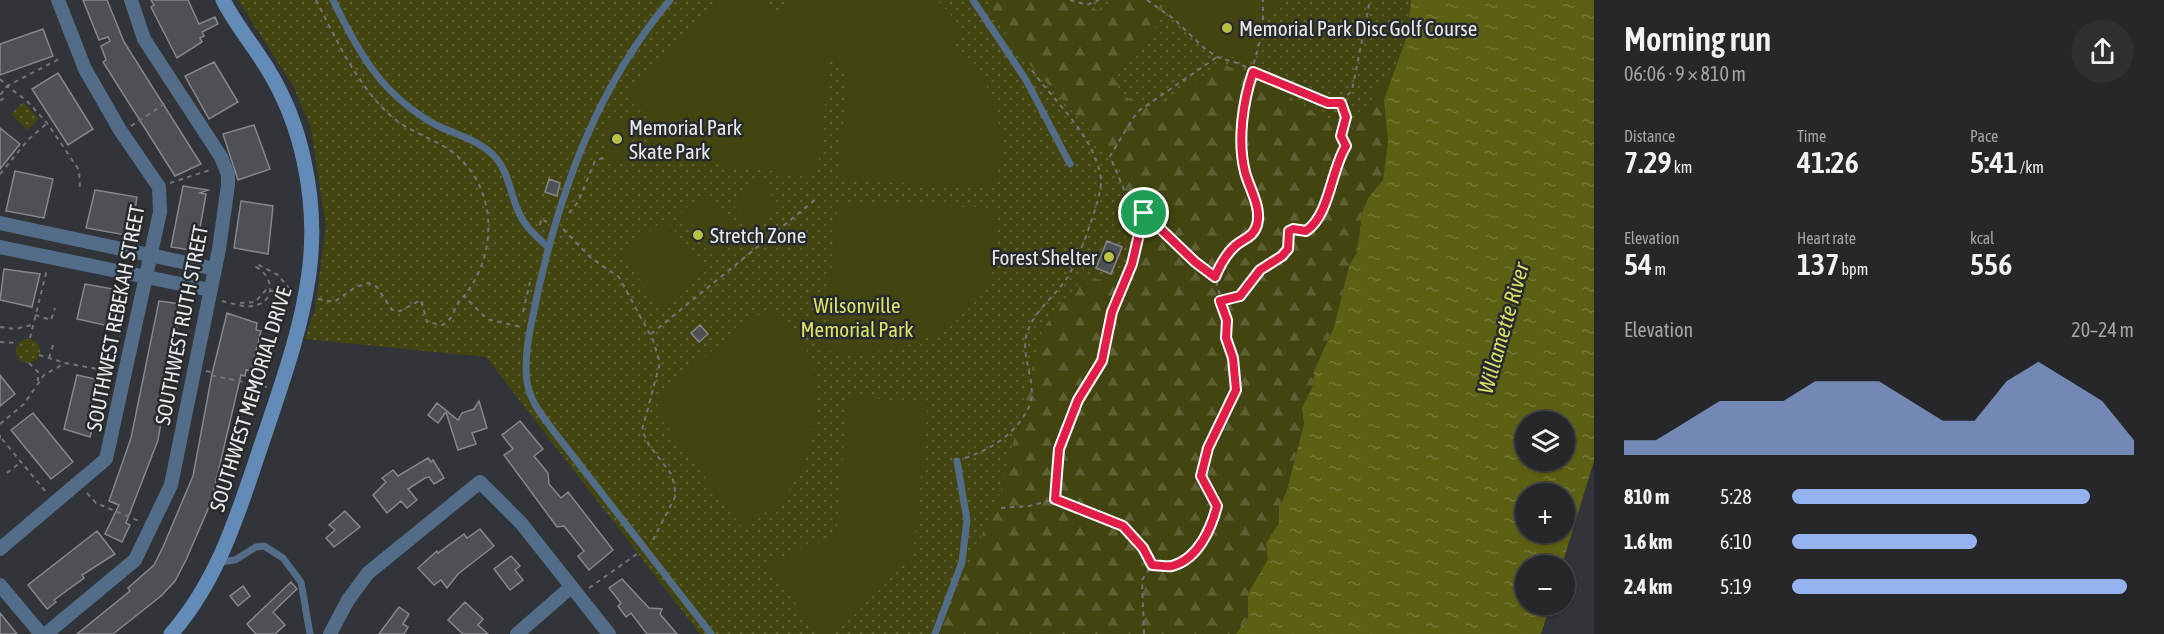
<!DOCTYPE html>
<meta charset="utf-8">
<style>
body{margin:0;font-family:"Asap Condensed",sans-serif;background:#2d2f32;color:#f1f3f6;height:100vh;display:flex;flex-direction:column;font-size:22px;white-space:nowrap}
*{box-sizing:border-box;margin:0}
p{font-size:20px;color:#a3a5a8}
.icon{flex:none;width:33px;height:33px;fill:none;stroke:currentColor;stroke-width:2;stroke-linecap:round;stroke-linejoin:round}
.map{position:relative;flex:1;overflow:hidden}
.sheet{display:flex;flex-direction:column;background:#25272a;width:570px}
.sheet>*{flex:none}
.fabs{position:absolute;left:1515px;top:411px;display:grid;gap:12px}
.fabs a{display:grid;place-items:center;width:60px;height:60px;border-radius:50%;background:#25272a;box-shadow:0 2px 4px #0004,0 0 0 2px #424447;font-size:30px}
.pin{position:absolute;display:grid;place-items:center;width:51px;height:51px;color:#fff;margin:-26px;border:3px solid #fff;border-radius:50%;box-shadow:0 2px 6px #0007}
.round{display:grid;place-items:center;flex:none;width:63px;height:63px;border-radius:32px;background:#2d2f32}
.summary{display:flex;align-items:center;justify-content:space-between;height:102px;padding:0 30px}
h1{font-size:33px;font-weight:600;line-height:45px}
.stats{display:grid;grid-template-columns:repeat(3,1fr);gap:9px;height:102px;padding:6px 30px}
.stats div{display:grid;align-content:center}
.stats b{font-size:30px;font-weight:600}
.stats small{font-size:16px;font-weight:400}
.stats p{font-size:16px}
.chart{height:168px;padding:12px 30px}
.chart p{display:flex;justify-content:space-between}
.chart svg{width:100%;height:108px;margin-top:6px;fill:#95b2f1;opacity:.7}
ul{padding:0 30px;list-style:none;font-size:20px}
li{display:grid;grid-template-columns:96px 72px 1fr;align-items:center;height:45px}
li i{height:15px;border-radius:8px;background:#95b2f1}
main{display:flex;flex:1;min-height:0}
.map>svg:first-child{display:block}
.grass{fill:url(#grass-dots)}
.forest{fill:url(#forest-firs)}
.pitch{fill:#424510}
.water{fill:url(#water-ripples);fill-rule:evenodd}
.building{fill:#4d5054;stroke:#84878c;stroke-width:1.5}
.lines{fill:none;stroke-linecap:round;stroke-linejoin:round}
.path{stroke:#717477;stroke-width:2;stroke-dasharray:4.5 4.5;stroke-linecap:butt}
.lane{stroke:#536c88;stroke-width:7}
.street{stroke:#536c88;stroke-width:14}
.secondary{stroke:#638bb8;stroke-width:15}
.route-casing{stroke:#fff;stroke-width:12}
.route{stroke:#e11d48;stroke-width:8}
.poi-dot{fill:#b9c046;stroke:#272a2d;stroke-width:2}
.labels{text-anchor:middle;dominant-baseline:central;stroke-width:5;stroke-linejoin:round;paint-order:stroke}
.poi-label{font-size:21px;fill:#e8eaec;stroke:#272a2d;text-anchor:start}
.park-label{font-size:21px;fill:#dce466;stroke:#272a2d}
.street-label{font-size:21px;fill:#e8eaec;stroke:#272a2d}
.water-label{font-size:22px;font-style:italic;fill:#d7df61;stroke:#272a2d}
</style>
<main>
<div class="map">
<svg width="1594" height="634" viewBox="0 0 1594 634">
<defs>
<pattern id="grass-dots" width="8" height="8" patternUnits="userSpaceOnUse" patternTransform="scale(1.5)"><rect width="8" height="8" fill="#424510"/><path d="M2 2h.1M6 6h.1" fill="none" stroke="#5d6033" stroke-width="1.8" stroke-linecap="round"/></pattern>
<pattern id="forest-firs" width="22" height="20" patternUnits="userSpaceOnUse" patternTransform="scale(1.5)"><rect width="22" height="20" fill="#424510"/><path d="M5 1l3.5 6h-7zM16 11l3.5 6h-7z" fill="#5d6033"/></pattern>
<pattern id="water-ripples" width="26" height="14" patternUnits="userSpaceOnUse" patternTransform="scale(1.5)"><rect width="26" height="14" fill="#5c6013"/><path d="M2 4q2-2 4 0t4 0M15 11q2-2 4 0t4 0" fill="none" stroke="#737736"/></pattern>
</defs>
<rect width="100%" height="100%" fill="#313438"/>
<!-- grass -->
<path class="grass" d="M 238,0 L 1411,0 L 1408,33 L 1389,85 L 1236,634 L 700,634 L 486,357 L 305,339 L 315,309 L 326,226 L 310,125 L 293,86 Z
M 23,102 L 39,119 L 27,130 L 11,114 Z
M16 351a12 12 0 1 1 24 0a12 12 0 1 1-24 0Z"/>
<!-- forest -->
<path class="forest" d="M 990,0 L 1090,0 L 1096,11 L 1123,0 L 1164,0 L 1157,25 L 1118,75 L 1118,94 L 1151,107 L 1223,65 L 1261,76 L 1307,110 L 1353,129 L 1378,89 L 1396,71 L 1384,100 L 1388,141 L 1383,180 L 1368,198 L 1362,213 L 1357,252 L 1349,266 L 1334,327 L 1314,371 L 1313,386 L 1302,416 L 1304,423 L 1286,493 L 1279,507 L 1279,523 L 1271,536 L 1268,559 L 1247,609 L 1248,617 L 1236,634 L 938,634 L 1000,494 L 1042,330 L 1082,278 C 1108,282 1115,279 1136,262 L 1137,241 L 1126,203 L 1118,161 L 1014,47 L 990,8 Z"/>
<!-- pitch -->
<path class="pitch" d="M 718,0 L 765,0 L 778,12 L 789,8 L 782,0 L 937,0 L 965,31 L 953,43 C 981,66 1002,108 1001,146 C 1001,160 997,174 995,188 L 837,180 L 848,75 L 830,55 L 817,176 L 713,164 L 708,168 L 703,163 L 652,157 L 658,121 L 629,94 Z
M 1154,0 L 1278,0 L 1249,61 L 1214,52 L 1176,13 Z
M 607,120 L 630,121 L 628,164 L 604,163 Z
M 760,181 L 780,206 L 752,228 L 732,203 Z
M 706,192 L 742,236 L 715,258 L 679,214 Z
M 838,202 L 996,208 C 997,227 999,249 993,267 C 971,336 888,363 823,350 Z
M 665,219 L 706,269 L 662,306 L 620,256 Z
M 768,308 C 778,319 792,329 801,341 C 833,382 813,471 777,504 C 767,513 753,520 742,527 L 658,414 L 660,391 Z
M 848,395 L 928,405 L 912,565 L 896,563 L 901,568 L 835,634 L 820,634 L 766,567 C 789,552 809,543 836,539 Z"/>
<!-- water -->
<path class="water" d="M 1411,0 L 1594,0 L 1594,461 L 1562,565 L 1526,566 L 1526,604 L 1550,605 L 1541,634 L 1236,634 L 1248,617 L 1248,594 L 1268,559 L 1266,543 L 1279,523 L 1279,507 L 1286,493 L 1304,424 L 1302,408 L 1313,386 L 1314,371 L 1334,327 L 1349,266 L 1357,252 L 1362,213 L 1368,198 L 1383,180 L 1388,141 L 1384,100 L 1408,33 ZM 1526,422 L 1564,422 L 1564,460 L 1526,460 ZM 1526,494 L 1564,494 L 1564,532 L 1526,532 Z"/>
<!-- building -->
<path class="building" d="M 83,0 L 107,0 L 124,42 L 201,164 L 175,176 L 103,62 L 106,60 L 101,46 L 110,41 L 108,37 L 99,40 Z
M 151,0 L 188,0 L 199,24 L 215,17 L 218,24 L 202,32 L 204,36 L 200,38 L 202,42 L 177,58 L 151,7 L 154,5 Z
M 43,29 L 53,56 L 0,75 L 0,44 Z
M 214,62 L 238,102 L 209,119 L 185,76 Z
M 58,73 L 93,129 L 68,145 L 32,89 Z
M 254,125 L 270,169 L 238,180 L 223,134 Z
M 0,128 L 20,144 L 0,169 Z
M 15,171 L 53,179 L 44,218 L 6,211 Z
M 549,179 L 560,183 L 557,196 L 545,192 Z
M 183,186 L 208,190 L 200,193 L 206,194 L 196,251 L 171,247 Z
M 95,190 L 137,197 L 131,236 L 86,228 Z
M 241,201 L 273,206 L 268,254 L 234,248 Z
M 1107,241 L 1122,247 L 1111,274 L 1096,268 Z
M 4,269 L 40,274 L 32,307 L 0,300 Z
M 85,284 L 124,291 L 118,328 L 77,319 Z
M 159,301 L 181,304 L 158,440 L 126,523 L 130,525 L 122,542 L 105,534 L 119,505 L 109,501 L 131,438 Z
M 227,313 L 257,323 L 256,330 L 261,331 L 251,371 L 246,370 L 245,376 L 241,375 L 211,502 L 186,560 L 175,581 L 161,596 L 113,634 L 77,634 L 130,591 L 128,588 L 154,565 L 163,547 L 193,476 L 212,374 Z
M 700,325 L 708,334 L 699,342 L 691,333 Z
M 0,375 L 15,394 L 0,406 Z
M 77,375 L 104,381 L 90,437 L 64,429 Z
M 479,401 L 487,428 L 472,433 L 476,444 L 458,450 L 446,412 L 438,423 L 428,415 L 437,403 L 458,420 L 462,413 L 474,409 Z
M 33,413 L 73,462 L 51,479 L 11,430 Z
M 520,421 L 543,449 L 534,456 L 548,473 L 549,484 L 561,498 L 568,492 L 613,550 L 589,570 L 578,556 L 584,551 L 564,526 L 557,527 L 504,455 L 513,449 L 502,435 Z
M 428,458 L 431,462 L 433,460 L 444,478 L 434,484 L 429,477 L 425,478 L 408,489 L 417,500 L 407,508 L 401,501 L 387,513 L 373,495 L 386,482 L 382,478 L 393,470 L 398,476 Z
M 345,511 L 360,527 L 334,547 L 326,538 L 335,530 L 329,525 Z
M 480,529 L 494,546 L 458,574 L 447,588 L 441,580 L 434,585 L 418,568 L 437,551 L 438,553 L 464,534 L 467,538 Z
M 97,531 L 115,554 L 82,575 L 84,578 L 54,600 L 56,602 L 47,609 L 28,585 Z
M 511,556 L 520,566 L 515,570 L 523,580 L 510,590 L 494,569 Z
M 622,579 L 649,608 L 662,609 L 660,614 L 677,634 L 647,634 L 631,613 L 626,617 L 618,606 L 621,603 L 609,588 Z
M 291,582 L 297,589 L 273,612 L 285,625 L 275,634 L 256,634 L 247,624 Z
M 243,586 L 250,596 L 238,606 L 230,596 Z
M 465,602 L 483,619 L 478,625 L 488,634 L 463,634 L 448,620 Z
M 399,607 L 409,614 L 403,624 L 408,627 L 404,634 L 379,634 Z
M 0,613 L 17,634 L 0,634 Z"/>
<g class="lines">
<!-- path -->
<path class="path" d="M 316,0 C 336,39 357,85 390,115 C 406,130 427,136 445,147 C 497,179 501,251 464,296
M 1070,0 L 1087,5 L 1099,0
M 1147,0 L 1174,19 L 1203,47 L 1217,57 L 1237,63 L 1328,103 L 1341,103 L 1352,90 L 1370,0
M 0,79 L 7,86 L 59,59
M 0,101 L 4,98 L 1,94 L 7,86 L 27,101 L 47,123 L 79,170 L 80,190
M 131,126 L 169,101
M 0,174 L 28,140 L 46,124
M 170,183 L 213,169
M 569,213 L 578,202 L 595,161 L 605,157
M 1144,213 L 1133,264 L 1112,312 L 1102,361 L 1078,400 L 1060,449 L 1055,499 L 1123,527 L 1143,548 L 1152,565
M 540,225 L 541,219 L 547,222
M 563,229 L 591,258 L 619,277 L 653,340 L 660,363 L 642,430 L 649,445 L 672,475 L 676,495 L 652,542
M 1215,277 L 1195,262 L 1125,192 L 1110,156 L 1137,112 L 1217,57
M 318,299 L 334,302 L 354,288 L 368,283 L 377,287 L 392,310 L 400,311 L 421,300 L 427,322 L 442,325 C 455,320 454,303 464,296 L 487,319 L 521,327
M 222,301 C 232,303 247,309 257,305 C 277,299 272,275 256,267 L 257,264 L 278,275 L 292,292
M 1220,301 L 1240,296 L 1260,270 L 1282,257 L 1288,249 L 1289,231 L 1293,229 L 1306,231 C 1330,215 1331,169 1346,145 L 1341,136 L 1346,117 L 1341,103
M 240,303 L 255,302 L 266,290 L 293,295
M 523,312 L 530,282
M 35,315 L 51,320 L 55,308
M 0,327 L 15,329 L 32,325
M 651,334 L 816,199
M 30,338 L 47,269
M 0,342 L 18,343
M 39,355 L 65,363 L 114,372
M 49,358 L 54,342
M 29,363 L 38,372 L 38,381
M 206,371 L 210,372 L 210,375 L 267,387
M 0,424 L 24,404 L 44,375 L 65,363
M 0,435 L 0,439
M 2,439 L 46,492
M 965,458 C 992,449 1014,435 1028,409 C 1040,385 1019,358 1027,333 C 1034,311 1055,296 1067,278 C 1077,264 1103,195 1101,179 C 1095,136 1055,103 1031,69
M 7,473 L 21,462
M 87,493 L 96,503 L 139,521
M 1001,508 L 1029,506 L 1055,499
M 589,588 L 637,554
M 1144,634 L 1142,580 L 1152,565 L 1172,566 L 1188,556 L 1211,532 L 1217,506 L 1201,476 L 1208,448 L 1236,390 L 1233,358 L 1226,338 L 1227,320 L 1215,277 L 1224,258 L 1237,245 L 1251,236 L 1258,224 L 1256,201 L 1244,170 L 1242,134 L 1246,92 L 1263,30 L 1263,0"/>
<!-- lane -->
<path class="lane" d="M 333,0 C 359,54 382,95 436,125 C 456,135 480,140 496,158 C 508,172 510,191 517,208 C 523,225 535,235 548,247
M 670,0 C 600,83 563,182 539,287 C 533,317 523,351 527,382 C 530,401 541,414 552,429 L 711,634
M 973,0 L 1026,80 L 1070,164
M 219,562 L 235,560 L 256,547 L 264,546 L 283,558 L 301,582 L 310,634
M 935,634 L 962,562 L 967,520 L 957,461"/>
<!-- street -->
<path class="street" d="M 0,223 L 215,269
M 0,247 L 210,290
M 0,549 L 106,459 L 160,212 L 159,187 L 120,130 L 85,69 L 58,0
M 0,585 L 41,634
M 46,634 L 135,560 L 171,485 L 219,249 L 228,185 L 228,174 L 221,157 L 144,39 L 131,0
M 330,634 L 348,600 L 368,573 L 480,482 L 521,523 L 609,634
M 517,634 L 571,587"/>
<!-- secondary -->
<path class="secondary" d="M 171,634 C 222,576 241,503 266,431 C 283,380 302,327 309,273 C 314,236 312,198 304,161 C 297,128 285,97 267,68 C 253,45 235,24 223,0"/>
</g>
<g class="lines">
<!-- route casing -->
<g class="route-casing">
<path id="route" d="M 1253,72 L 1328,103 L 1341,103 L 1346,117 L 1341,136 L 1346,146 C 1331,169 1330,215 1306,231 L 1293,229 L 1289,231 L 1288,249 L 1282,256 L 1260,270 L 1240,296 L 1220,301 L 1227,320 L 1226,338 L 1233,358 L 1236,390 L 1208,448 L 1201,476 L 1217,506 C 1211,529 1198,559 1172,566 C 1166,567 1158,565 1152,565 L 1143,548 L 1123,526 L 1055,499 L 1059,449 L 1078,400 L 1102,361 L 1112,312 L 1132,264 L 1144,213 L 1195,262 L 1215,277 C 1220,265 1225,255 1235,246 C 1244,238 1253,238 1257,225 C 1262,207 1249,188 1245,172 C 1237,141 1243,101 1253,72 Z"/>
</g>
<!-- route -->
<use href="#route" class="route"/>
</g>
<!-- markers -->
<g class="poi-dot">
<circle cx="1227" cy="28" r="6"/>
<circle cx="617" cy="139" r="6"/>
<circle cx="698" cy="235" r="6"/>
<circle cx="1109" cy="257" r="6"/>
</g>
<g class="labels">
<!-- poi labels -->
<g class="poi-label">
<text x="1239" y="28">Memorial Park Disc Golf Course</text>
<text x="629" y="127">Memorial Park<tspan x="629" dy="24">Skate Park</tspan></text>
<text x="710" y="235">Stretch Zone</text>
<text x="1097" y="257" text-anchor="end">Forest Shelter</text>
</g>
<!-- park labels -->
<g class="park-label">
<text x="857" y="305">Wilsonville<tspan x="857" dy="24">Memorial Park</tspan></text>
</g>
<!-- street labels -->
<g class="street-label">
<text transform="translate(115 318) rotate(-79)">SOUTHWEST REBEKAH STREET</text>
<text transform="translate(181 325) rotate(-79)">SOUTHWEST RUTH STREET</text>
<text transform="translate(250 399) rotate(-73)">SOUTHWEST MEMORIAL DRIVE</text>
</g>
<!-- water labels -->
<g class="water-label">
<text transform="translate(1503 328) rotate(-74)">Willamette River</text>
</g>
</g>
</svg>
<div class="fabs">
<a><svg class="icon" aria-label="layers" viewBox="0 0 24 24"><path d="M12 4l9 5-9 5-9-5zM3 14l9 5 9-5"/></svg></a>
<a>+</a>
<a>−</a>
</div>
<div class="pin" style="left:1144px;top:213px;background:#1e9e55"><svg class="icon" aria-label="arrive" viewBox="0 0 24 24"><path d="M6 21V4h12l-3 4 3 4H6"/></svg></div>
</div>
<section class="sheet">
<div class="summary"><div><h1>Morning run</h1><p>06:06 · 9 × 810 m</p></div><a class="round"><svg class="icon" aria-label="share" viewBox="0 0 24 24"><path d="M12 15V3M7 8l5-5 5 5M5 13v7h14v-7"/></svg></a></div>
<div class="stats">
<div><p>Distance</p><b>7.29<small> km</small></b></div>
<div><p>Time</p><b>41:26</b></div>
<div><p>Pace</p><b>5:41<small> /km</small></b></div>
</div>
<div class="stats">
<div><p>Elevation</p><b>54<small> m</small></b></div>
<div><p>Heart rate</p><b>137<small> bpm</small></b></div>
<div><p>kcal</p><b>556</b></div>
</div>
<div class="chart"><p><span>Elevation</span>20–24 m</p>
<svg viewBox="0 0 160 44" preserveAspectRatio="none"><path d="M0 44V38L10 38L20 30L30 22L40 22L50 22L60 14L70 14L80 14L90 22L100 30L110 30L120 14L130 6L140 14L150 22L160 38V44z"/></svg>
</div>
<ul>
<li><b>810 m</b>5:28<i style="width:87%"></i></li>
<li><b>1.6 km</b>6:10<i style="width:54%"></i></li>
<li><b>2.4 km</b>5:19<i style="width:98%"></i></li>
</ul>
</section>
</main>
